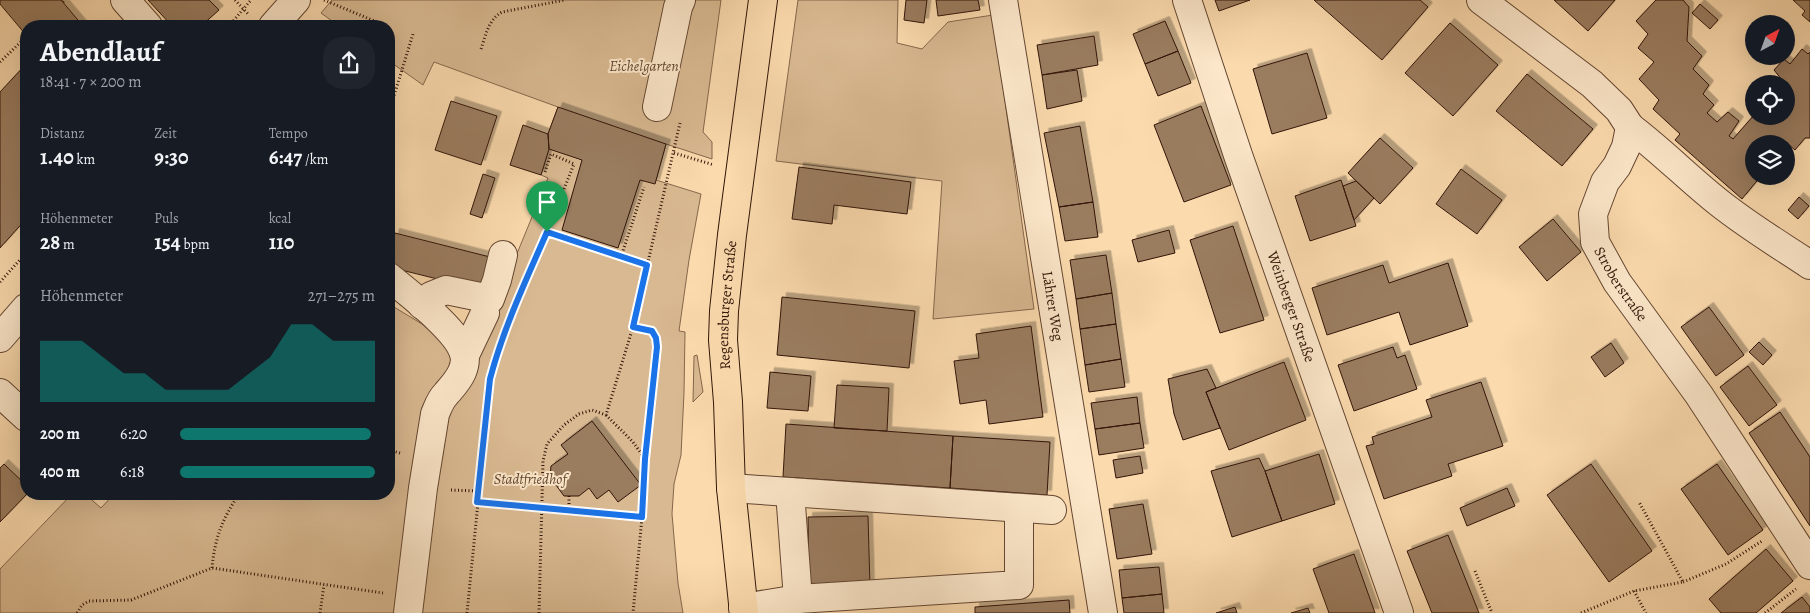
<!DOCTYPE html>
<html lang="de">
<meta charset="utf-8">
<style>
body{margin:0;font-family:Alegreya,serif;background:#20242c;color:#f1f3f6;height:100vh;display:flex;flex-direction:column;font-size:19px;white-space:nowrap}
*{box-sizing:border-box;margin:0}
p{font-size:16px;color:#9ea1a6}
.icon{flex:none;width:28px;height:28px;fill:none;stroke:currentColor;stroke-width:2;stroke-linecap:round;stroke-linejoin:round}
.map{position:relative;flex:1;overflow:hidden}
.sheet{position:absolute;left:20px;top:20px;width:375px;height:480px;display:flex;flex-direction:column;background:#171b24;border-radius:20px;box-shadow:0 5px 20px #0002}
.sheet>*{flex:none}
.needle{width:32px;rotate:41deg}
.buttons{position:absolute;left:1745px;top:15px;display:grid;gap:10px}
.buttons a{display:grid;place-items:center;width:50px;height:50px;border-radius:50%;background:#171b24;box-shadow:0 5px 20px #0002;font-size:25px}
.pin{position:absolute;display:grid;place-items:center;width:42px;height:42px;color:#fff;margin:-51px -21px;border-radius:50% 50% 50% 0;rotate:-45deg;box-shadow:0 0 5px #0007}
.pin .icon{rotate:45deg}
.round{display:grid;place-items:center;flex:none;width:52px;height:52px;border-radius:20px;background:#20242c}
.summary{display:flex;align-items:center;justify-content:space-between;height:85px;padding:0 20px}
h1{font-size:28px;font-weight:600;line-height:38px}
.figures{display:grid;grid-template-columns:repeat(3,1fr);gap:8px;height:85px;padding:5px 20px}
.figures div{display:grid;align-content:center}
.figures b{font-size:21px;font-weight:600}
.figures small{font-size:14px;font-weight:400}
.figures p{font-size:14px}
.chart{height:140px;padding:10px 20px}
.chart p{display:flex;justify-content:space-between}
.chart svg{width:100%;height:90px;margin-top:5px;fill:#0f766e;opacity:.7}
ul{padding:0 20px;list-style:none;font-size:16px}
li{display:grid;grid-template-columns:80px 60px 1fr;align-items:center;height:38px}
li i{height:12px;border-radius:6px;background:#0f766e}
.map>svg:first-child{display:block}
.green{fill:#d9b991;stroke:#85674c}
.building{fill:#9a7b5e;stroke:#311508;filter:url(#shadow)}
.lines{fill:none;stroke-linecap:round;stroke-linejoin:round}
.minor-casing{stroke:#644631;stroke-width:30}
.major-casing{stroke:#311508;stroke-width:30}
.path{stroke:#311508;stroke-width:3;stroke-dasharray:1 2.5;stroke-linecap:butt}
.minor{stroke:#fce7ca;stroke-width:28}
.major{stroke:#fbdaad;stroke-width:28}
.route-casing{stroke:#fff;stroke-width:10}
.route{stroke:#1a73e8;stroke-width:6}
.labels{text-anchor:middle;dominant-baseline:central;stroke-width:4;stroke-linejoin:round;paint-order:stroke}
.park-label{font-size:15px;font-style:italic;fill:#634631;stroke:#fce7ca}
.street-label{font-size:15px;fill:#311508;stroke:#fce7ca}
</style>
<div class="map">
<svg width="1810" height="613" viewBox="0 0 1810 613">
<defs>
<filter id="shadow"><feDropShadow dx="4.5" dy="-4.5" stdDeviation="0" flood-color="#0004"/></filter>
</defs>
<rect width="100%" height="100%" fill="#fbdaad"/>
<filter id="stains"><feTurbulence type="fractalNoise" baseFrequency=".004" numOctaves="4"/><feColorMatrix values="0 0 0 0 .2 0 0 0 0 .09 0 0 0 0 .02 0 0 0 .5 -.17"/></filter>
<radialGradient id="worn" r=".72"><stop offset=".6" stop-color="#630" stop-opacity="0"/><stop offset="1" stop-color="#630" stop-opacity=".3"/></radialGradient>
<!-- green -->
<path class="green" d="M 332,0 L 721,0 L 703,132 L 712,142 L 712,159 L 666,144 L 656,180 L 701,194 L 689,260 L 679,331 L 685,332 L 684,393 L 681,455 L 674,484 L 672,514 L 678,583 L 683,613 L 0,613 L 0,569 L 72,494 L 85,494 L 101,508 L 114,494 L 389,494 L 389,304 L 475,356 L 548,178 L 541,175 L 549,149 L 548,134 L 558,107 L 434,62 L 423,85 L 389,61 L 389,26 L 339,26 L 321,13 Z
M 798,0 L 898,0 L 897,43 L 922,49 L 948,22 L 993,15 L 1034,309 L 933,319 L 942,181 L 776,161 Z
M 697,355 L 703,392 L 693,402 L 694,356 Z"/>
<!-- building -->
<path class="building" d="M 0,0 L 61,0 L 83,26 L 26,26 L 26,35 L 0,4 Z
M 148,0 L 209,0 L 219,10 L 201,26 L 172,26 Z
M 906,0 L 927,0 L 924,23 L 904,20 Z
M 936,0 L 978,0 L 980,10 L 938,16 Z
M 1215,0 L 1250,0 L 1219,11 Z
M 1314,0 L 1420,0 L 1428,7 L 1382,60 Z
M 1554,0 L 1615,0 L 1588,31 Z
M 1656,0 L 1683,0 L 1689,7 L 1687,41 L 1702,56 L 1693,69 L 1709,85 L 1703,94 L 1714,105 L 1707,113 L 1717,122 L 1728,112 L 1739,121 L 1729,136 L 1733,139 L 1754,115 L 1786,116 L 1786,84 L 1780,84 L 1782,80 L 1774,70 L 1784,59 L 1790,64 L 1802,49 L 1808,54 L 1810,52 L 1810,138 L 1805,138 L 1795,150 L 1788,144 L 1786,146 L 1786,144 L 1754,144 L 1754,176 L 1761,176 L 1742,199 L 1675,140 L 1680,134 L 1653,109 L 1659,100 L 1639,79 L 1654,62 L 1638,48 L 1648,34 L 1636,21 Z
M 1793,0 L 1810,0 L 1810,22 L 1802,15 L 1805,11 Z
M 1700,4 L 1718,20 L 1710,29 L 1692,13 Z
M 1165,21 L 1178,51 L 1145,64 L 1133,34 Z
M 1450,23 L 1498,65 L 1453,116 L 1405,73 Z
M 1094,36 L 1098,65 L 1042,75 L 1037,45 Z
M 1178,51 L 1191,83 L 1158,96 L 1145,64 Z
M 1307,53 L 1327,118 L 1272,134 L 1253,69 Z
M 26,64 L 26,219 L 0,248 L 0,92 Z
M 1077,70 L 1082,101 L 1047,109 L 1042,75 Z
M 1527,74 L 1593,129 L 1562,166 L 1496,111 Z
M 451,101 L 497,116 L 481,165 L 435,150 Z
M 1201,106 L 1231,185 L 1184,202 L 1154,125 Z
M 558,107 L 666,144 L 655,184 L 640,180 L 618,248 L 562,230 L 582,160 L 549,149 L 548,134 Z
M 523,125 L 548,134 L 549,149 L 541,175 L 510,165 Z
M 1080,126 L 1093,202 L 1059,207 L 1044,133 Z
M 1380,138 L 1413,168 L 1380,204 L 1348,173 Z
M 799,167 L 911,182 L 907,214 L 834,205 L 832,224 L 792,219 Z
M 1461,169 L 1502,200 L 1477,234 L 1436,204 Z
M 483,174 L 495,178 L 482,218 L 470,214 Z
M 1341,180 L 1356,226 L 1310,241 L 1295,196 Z
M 1356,181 L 1374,198 L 1354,220 L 1343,186 Z
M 1799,197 L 1809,206 L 1798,219 L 1788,210 Z
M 1093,202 L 1098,237 L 1065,241 L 1059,207 Z
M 1553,219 L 1581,252 L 1547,281 L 1519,247 Z
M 1233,226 L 1264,320 L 1220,333 L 1190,240 Z
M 1169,230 L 1175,253 L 1138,262 L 1132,240 Z
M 395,233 L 494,258 L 486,291 L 389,267 L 389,258 Z
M 1106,255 L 1112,293 L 1076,299 L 1070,260 Z
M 1448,263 L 1468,326 L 1410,345 L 1399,312 L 1327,335 L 1312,288 L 1383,265 L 1389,283 Z
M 1112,293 L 1116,324 L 1080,329 L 1076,299 Z
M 782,297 L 915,311 L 909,368 L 777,355 Z
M 1709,307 L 1744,355 L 1716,376 L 1681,327 Z
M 1116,324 L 1121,359 L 1085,365 L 1080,329 Z
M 1031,326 L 1043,417 L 989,424 L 986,400 L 960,404 L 954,361 L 979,358 L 976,334 Z
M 1759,342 L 1772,355 L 1763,365 L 1749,352 Z
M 1611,343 L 1624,363 L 1605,377 L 1591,357 Z
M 1393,347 L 1397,358 L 1405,355 L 1417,389 L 1354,411 L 1338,365 Z
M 1121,359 L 1125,387 L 1089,392 L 1085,365 Z
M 1284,362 L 1306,420 L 1229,450 L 1206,392 Z
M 1748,366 L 1777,405 L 1749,426 L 1720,387 Z
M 1207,369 L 1216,388 L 1206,392 L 1220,428 L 1183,440 L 1174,414 L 1168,379 Z
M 770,372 L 811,376 L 808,411 L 767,408 Z
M 1481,382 L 1503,446 L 1448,464 L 1452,476 L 1384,499 L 1366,446 L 1374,444 L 1372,437 L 1432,417 L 1426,400 Z
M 837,385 L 889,388 L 887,431 L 834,428 Z
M 1137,397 L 1140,423 L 1095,429 L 1091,403 Z
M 1780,412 L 1810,457 L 1810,526 L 1749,433 Z
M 592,421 L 641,485 L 618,502 L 609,490 L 597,499 L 589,488 L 579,496 L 564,496 L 550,477 L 551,466 L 568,454 L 561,445 Z
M 1140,423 L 1144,448 L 1099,455 L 1095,429 Z
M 786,424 L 953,436 L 950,488 L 783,477 Z
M 953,436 L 1050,442 L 1047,495 L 950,488 Z
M 1319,454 L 1335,504 L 1282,521 L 1265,471 Z
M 1140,456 L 1143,473 L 1116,478 L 1113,460 Z
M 1259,458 L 1265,471 L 1282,521 L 1232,537 L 1211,471 Z
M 4,464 L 26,485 L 27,494 L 0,522 L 0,468 Z
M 1591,464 L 1652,551 L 1609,582 L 1547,495 Z
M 1717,464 L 1763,530 L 1728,555 L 1681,489 Z
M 1507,488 L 1515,506 L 1467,526 L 1460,508 Z
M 1143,504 L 1152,554 L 1117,559 L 1109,509 Z
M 868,516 L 870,587 L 809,588 L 808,517 Z
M 1448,535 L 1479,613 L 1432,613 L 1407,551 Z
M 1766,549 L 1793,581 L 1756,613 L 1721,613 L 1709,599 Z
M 1354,554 L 1375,613 L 1329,613 L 1313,569 Z
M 1159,567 L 1162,594 L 1122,598 L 1119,570 Z
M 1162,594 L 1164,613 L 1124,613 L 1122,598 Z
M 1802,597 L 1810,607 L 1810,613 L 1781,613 Z
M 1069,600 L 1070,613 L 975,613 L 975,607 Z
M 1235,607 L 1237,613 L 1216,613 Z
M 1308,608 L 1310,613 L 1291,613 Z"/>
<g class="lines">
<!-- minor casing -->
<g class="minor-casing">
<g id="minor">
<path d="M 125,0 L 148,26"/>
<path id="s1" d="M 1003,0 L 1103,613"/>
<path id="s2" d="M 1187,0 L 1238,155 L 1399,613"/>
<path id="s3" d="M 1481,0 L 1592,84 L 1619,110 L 1630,127 L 1626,147 L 1617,166 L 1605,182 L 1593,214 L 1595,242 L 1617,282 L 1699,395 L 1810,565"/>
<path d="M 273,26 L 296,0"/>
<path d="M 657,107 L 678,7 L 681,0"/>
<path d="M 1630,127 C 1659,149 1684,174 1712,197 C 1743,223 1777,243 1810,265"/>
<path d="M 389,277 C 408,293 458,330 464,354 C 466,360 464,367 462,372 C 458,381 452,387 446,394 C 440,400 438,407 435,414 L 423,488 L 408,613"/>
<path d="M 422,305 L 431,296 L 446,290 L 490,299 L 497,280 L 503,255"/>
<path d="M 0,338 L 26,308"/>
<path d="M 465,355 L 485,313"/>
<path d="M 0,393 L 26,417"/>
<path d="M 731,488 L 1052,510"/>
<path d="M 790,492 L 798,599"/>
<path d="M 743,608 L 798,599 L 1019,585 L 1019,508"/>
</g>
</g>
<!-- major casing -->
<g class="major-casing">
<g id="major">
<path id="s4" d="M 744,613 L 731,488 L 728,402 L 723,340 L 724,311 L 732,235 L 763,0"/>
</g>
</g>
<!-- path -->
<path class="path" d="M 235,0 L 249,15
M 324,0 L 379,23
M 63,2 L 65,0
M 229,26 L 251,0
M 481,49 C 486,35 488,20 502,12 L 565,0
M 0,62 L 26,37
M 389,112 L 413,34
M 674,153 L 714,165
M 545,172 L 551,154 L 574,164 L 547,232
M 621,257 L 644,187
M 529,273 L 547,232 L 647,265
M 0,282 L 26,253
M 633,327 L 652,331 L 656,338 L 657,347 L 645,458
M 606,415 L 633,442 L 645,459 L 642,517 L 633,613
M 389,450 L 400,453
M 451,490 L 478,491
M 569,496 L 569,510
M 477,502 L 642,517
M 212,568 C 215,537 222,520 239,494
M 1475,571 L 1492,613
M 1683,582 L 1726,564 L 1762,541
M 1634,591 L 1646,613
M 77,613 L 82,605 L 89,601 L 131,600 L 212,568 L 383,593
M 320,613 L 324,585
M 467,613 L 490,382
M 539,613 L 543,461 L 547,444 L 564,425 L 579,414 L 592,410 L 606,415 L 633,327 L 680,123
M 1581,613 L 1634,591 L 1683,582 L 1639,502
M 1765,613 L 1796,589"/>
<!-- minor -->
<use href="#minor" class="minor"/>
<!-- major -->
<use href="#major" class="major"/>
</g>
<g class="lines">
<!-- route casing -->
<g class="route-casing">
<path id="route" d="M 547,232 L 647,265 L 633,327 L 652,331 L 656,338 L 657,347 L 645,459 L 642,517 L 477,502 L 490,379 C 503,329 526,280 547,232 Z"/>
</g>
<!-- route -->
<use href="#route" class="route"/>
</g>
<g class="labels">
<!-- park labels -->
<g class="park-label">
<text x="644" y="66">Eichelgarten</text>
<text x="530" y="479">Stadtfriedhof</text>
</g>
<!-- street labels -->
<g class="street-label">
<text stroke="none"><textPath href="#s3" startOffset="370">Stroberstraße</textPath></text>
<text stroke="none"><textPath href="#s4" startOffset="309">Regensburger Straße</textPath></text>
<text stroke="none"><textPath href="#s1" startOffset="310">Lährer Weg</textPath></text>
<text stroke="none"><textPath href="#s2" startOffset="324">Weinberger Straße</textPath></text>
</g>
</g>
<rect width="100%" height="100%" filter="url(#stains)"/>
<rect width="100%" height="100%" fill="url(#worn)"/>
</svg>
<div class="buttons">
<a><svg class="needle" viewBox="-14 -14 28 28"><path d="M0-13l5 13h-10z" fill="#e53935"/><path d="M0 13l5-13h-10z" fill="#9ea1a6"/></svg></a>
<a><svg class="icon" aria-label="locate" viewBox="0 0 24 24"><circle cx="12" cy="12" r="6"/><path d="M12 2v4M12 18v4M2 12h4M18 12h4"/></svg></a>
<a><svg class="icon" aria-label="layers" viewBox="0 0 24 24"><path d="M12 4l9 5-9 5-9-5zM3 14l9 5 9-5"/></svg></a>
</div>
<div class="pin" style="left:547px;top:232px;background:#1e9e55"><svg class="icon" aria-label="arrive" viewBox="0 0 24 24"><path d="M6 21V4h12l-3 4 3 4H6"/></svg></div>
<section class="sheet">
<div class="summary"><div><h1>Abendlauf</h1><p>18:41 · 7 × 200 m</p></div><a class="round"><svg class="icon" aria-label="share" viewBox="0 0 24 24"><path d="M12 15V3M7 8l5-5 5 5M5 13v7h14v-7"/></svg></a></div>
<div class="figures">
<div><p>Distanz</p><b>1.40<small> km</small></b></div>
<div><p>Zeit</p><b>9:30</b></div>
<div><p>Tempo</p><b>6:47<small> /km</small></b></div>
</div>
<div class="figures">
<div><p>Höhenmeter</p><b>28<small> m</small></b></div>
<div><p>Puls</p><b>154<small> bpm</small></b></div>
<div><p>kcal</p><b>110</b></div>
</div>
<div class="chart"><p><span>Höhenmeter</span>271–275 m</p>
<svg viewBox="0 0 160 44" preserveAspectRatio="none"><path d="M0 44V14L10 14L20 14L30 22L40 30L50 30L60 38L70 38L80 38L90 38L100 30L110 22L120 6L130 6L140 14L150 14L160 14V44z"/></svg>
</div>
<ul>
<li><b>200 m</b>6:20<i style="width:98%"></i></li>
<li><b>400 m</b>6:18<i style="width:100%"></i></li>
</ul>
</section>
</div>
